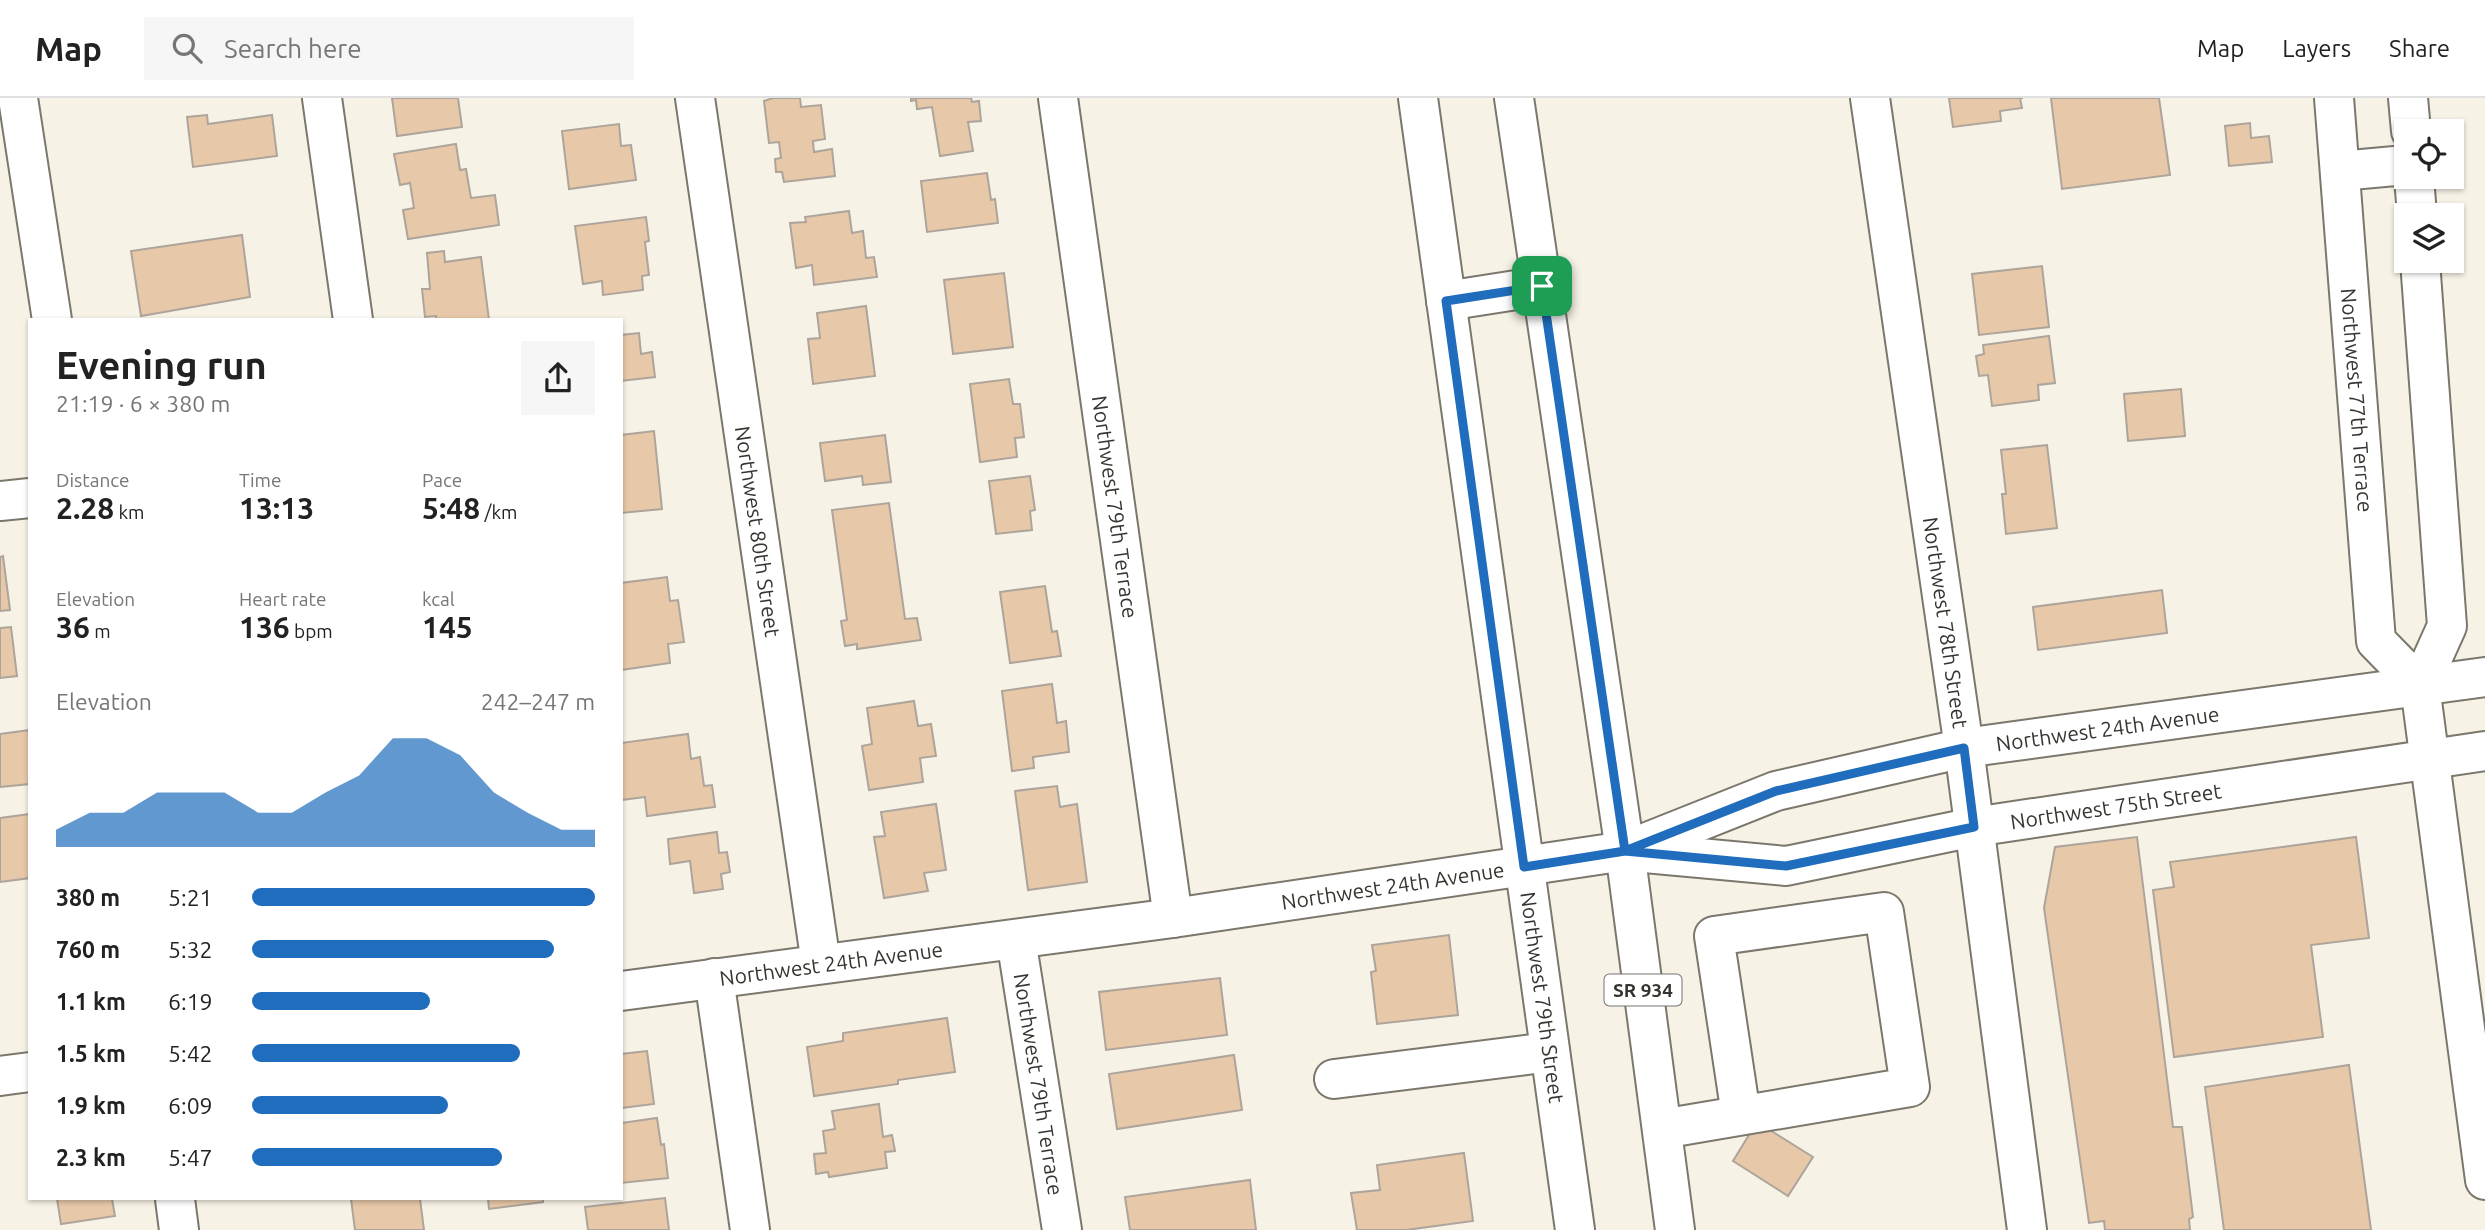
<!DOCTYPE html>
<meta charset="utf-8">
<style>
body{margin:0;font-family:Ubuntu,sans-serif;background:#f6f6f6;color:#222;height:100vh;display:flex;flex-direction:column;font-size:26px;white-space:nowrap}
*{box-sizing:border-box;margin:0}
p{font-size:23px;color:#767676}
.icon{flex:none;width:38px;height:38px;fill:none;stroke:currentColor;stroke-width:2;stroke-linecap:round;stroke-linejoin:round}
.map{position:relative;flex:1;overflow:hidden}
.drawer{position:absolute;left:28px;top:220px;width:595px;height:882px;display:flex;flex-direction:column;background:#fff;border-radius:0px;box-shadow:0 2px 5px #0004}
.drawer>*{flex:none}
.tools{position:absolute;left:2394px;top:21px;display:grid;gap:14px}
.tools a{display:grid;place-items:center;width:70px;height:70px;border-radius:0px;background:#fff;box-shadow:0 2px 5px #0004;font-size:35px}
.pin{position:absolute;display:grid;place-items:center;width:60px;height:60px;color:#fff;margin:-30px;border-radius:14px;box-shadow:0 4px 10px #0006}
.round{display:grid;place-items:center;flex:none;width:74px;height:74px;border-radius:0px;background:#f6f6f6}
.overview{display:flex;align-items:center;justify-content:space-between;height:119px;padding:0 28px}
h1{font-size:38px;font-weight:700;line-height:52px}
.stats{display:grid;grid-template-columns:repeat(3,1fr);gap:10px;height:119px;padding:7px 28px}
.stats div{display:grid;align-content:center}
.stats b{font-size:30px;font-weight:700}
.stats small{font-size:19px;font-weight:400}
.stats p{font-size:19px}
.chart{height:196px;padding:14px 28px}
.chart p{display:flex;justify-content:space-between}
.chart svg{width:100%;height:126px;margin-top:7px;fill:#1f6dbc;opacity:.7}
ul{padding:0 28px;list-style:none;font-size:23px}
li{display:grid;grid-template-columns:112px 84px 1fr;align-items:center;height:52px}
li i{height:18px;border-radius:9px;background:#1f6dbc}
header{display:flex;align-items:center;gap:42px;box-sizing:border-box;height:98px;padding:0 35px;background:#fff;border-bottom:2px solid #e0e0e0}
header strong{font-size:33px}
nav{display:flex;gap:38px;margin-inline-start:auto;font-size:24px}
.search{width:490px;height:63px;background:#f6f6f6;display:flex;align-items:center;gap:18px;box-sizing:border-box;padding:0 24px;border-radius:0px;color:#767676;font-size:26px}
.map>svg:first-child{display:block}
.building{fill:#e7c8a8;stroke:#ada49b;stroke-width:2}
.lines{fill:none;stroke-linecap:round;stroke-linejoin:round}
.minor-casing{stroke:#7b776c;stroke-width:42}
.major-casing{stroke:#7b776c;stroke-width:42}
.minor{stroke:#fff;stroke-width:38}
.major{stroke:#fff;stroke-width:38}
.route-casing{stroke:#fff;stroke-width:14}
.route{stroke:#1f6dbc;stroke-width:9}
.labels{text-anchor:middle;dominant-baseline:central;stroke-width:6;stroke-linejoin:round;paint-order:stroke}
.shield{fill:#fff;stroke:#73726e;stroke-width:2}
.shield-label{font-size:19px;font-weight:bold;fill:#373530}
.street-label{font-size:21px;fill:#373530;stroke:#fff}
</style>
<header>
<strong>Map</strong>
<div class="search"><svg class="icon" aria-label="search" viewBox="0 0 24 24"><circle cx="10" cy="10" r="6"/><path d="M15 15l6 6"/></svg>Search here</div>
<nav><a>Map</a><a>Layers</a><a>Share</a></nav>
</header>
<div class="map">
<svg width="2485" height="1132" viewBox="0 0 2485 1132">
<rect width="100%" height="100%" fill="#f7f2e6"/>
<!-- building -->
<path class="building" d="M 392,0 L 458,0 L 462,29 L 397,38 Z
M 773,0 L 800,0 L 801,9 L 821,7 L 825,41 L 813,43 L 814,54 L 832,51 L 835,78 L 784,84 L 782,74 L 776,74 L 775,61 L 781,60 L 779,44 L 769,45 L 764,3 Z
M 911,0 L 971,0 L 972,4 L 979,3 L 981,23 L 968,24 L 973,53 L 940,58 L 932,9 L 917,11 L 916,2 L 911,3 Z
M 1949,0 L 2023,0 L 2020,0 L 2022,10 L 2000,13 L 2001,23 L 1953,29 Z
M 2051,0 L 2159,0 L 2170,77 L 2062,91 Z
M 207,17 L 208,26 L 272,17 L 277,58 L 193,69 L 187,19 Z
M 2250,25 L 2251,40 L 2269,38 L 2272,64 L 2229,68 L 2225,28 Z
M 619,26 L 621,48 L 631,47 L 636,82 L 569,91 L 562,33 Z
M 456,46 L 460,72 L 466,71 L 471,100 L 495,97 L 499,127 L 408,141 L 403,112 L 414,110 L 410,85 L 400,87 L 394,56 Z
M 987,75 L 991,102 L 995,101 L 998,125 L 927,134 L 921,83 Z
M 849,113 L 852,135 L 863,133 L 866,160 L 874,159 L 877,179 L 814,187 L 812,167 L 796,170 L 790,125 L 806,124 L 805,119 Z
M 646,119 L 649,143 L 645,144 L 649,177 L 642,178 L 643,192 L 603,197 L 602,183 L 583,186 L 575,128 Z
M 242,137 L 250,199 L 141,218 L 131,153 Z
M 444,153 L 445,164 L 481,159 L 489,222 L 436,222 L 436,218 L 425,219 L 422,191 L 430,191 L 427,155 Z
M 2042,168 L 2049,229 L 1979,237 L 1972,176 Z
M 1004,175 L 1013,249 L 953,256 L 944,182 Z
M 866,208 L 875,278 L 813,286 L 808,241 L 820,240 L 817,215 Z
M 639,235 L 641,256 L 652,254 L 655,279 L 621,283 L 621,237 Z
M 2049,238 L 2055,285 L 2038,287 L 2039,302 L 1992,308 L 1988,277 L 1979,278 L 1976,258 L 1984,256 L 1983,247 Z
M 1009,281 L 1013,306 L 1020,306 L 1024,339 L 1015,340 L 1017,359 L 980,364 L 970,286 Z
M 2181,291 L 2185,338 L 2128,343 L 2124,296 Z
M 654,333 L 662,411 L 621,415 L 621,337 Z
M 885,337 L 891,384 L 863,387 L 862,378 L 825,383 L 820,345 Z
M 2047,347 L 2057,430 L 2006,436 L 2002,396 L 2006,396 L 2001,352 Z
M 1030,378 L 1035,412 L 1030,413 L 1032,432 L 996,436 L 989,383 Z
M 889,405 L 905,521 L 917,520 L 921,542 L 857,551 L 857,546 L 845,548 L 841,523 L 847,522 L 832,412 Z
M 3,458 L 10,512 L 0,513 L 0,459 Z
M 667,479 L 670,503 L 678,502 L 684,544 L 668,546 L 670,565 L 621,572 L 621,485 Z
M 1045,488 L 1052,534 L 1057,533 L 1061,558 L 1010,565 L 1000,494 Z
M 2162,492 L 2167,535 L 2038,552 L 2033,509 Z
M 11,529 L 17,578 L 0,580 L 0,530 Z
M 1052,586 L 1057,625 L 1066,623 L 1069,654 L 1033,659 L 1034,670 L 1012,673 L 1002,593 Z
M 914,603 L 918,628 L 931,626 L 936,658 L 920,660 L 923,684 L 869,692 L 862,648 L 872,646 L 867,610 Z
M 30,632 L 30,686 L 0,689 L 0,636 Z
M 688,636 L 691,661 L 700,659 L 704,688 L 712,687 L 715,709 L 647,718 L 645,699 L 621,702 L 621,645 Z
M 1057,688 L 1060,709 L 1077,706 L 1087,784 L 1028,792 L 1015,693 Z
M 936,706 L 946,772 L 924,775 L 928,793 L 884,800 L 874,739 L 885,738 L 881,714 Z
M 30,716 L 30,780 L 0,784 L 0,720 Z
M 717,734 L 719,755 L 727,754 L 730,774 L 721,776 L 723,791 L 694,795 L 690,763 L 670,766 L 668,741 Z
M 2137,739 L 2173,1029 L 2182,1029 L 2193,1119 L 2189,1121 L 2190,1132 L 2105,1132 L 2104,1123 L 2089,1125 L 2044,810 L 2055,749 Z
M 2356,739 L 2369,840 L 2311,847 L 2323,939 L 2174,959 L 2153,792 L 2174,789 L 2170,764 Z
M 1449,837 L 1458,917 L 1377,926 L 1371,874 L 1376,873 L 1372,847 Z
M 1220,880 L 1227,937 L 1106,952 L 1099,894 Z
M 947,920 L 955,974 L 898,982 L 898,986 L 814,998 L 807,949 L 843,943 L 843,935 Z
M 647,953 L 654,1006 L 621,1010 L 621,956 Z
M 1234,957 L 1242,1012 L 1117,1031 L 1109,976 Z
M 2349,967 L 2371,1132 L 2224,1132 L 2205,989 Z
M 879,1006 L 883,1039 L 892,1037 L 895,1053 L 885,1054 L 887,1070 L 829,1079 L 828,1074 L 816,1076 L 814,1056 L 826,1055 L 823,1033 L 835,1031 L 832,1013 Z
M 657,1020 L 661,1047 L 664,1046 L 668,1080 L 621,1085 L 621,1025 Z
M 1757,1024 L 1813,1059 L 1788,1098 L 1733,1063 Z
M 1464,1055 L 1473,1123 L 1406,1132 L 1357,1132 L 1351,1095 L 1380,1092 L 1377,1067 Z
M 1250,1082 L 1256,1132 L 1130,1132 L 1125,1099 Z
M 665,1100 L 669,1132 L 588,1132 L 585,1109 Z
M 57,1101 L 112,1101 L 115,1118 L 61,1126 Z
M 351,1101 L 420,1101 L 424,1132 L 355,1132 Z
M 488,1101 L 543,1101 L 543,1104 L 489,1111 Z"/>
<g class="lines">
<!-- minor casing -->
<g class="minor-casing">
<g id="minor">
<path d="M 18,0 L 52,222"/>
<path d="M 322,0 L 353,222"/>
<path id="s1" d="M 695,0 L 821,866"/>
<path id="s2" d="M 1058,0 L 1173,820"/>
<path id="s3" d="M 1870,0 L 1964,650 L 2027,1132"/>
<path id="s4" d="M 2334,0 L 2376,543 L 2420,588"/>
<path d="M 2408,0 L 2411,33"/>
<path d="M 2340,73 L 2406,67"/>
<path d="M 2414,79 L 2417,117"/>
<path d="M 2420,163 L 2447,528 L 2420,588 L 2485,1082"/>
<path d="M 0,403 L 30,400"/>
<path id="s5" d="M 1634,754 L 1786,768 L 1974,729 L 2485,653"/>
<path id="s6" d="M 1016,841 L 1062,1132"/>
<path d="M 714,880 L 750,1132"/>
<path id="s7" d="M 621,893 L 1173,820 L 1625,753 L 1776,693 L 1964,650 L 2485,579"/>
<path d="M 0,978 L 30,974"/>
<path d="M 1334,981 L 1550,954"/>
<path d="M 1662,1031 L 1910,989 L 1884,814 L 1714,838 L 1741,1017"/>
<path d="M 175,1101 L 179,1132"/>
</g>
</g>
<!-- major casing -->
<g class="major-casing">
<g id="major">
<path id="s8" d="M 1418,0 L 1575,1132"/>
<path d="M 1514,0 L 1625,753 L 1675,1132"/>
<path d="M 1446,203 L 1542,188"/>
</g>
</g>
<!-- minor -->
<use href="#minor" class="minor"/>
<!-- major -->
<use href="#major" class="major"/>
</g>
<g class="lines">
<!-- route casing -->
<g class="route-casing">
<path id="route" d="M 1542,188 L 1446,203 L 1524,769 L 1625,753 L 1776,693 L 1964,650 L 1974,729 L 1786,768 L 1625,753 L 1542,188"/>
</g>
<!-- route -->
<use href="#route" class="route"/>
</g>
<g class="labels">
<!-- shield labels -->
<rect class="shield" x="1604.5" y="876.5" width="77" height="31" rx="5"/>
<g class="shield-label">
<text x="1643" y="892">SR 934</text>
</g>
<!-- street labels -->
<g class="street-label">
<text stroke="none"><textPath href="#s4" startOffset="303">Northwest 77th Terrace</textPath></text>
<text stroke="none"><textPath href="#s2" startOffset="413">Northwest 79th Terrace</textPath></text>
<text stroke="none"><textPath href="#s1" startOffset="438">Northwest 80th Street</textPath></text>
<text stroke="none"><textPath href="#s3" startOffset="530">Northwest 78th Street</textPath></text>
<text stroke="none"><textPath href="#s7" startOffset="1514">Northwest 24th Avenue</textPath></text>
<text stroke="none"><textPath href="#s5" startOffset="488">Northwest 75th Street</textPath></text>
<text stroke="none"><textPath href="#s7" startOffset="779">Northwest 24th Avenue</textPath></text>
<text stroke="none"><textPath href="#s7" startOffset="212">Northwest 24th Avenue</textPath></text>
<text stroke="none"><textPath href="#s8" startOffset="908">Northwest 79th Street</textPath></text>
<text stroke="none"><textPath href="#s6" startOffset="147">Northwest 79th Terrace</textPath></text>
</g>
</g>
</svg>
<div class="tools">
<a><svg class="icon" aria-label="locate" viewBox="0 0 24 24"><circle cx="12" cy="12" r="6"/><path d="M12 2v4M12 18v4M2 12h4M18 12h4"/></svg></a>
<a><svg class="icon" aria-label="layers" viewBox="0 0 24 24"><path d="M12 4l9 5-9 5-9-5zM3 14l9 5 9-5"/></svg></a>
</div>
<div class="pin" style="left:1542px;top:188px;background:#1e9e55"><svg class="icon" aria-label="arrive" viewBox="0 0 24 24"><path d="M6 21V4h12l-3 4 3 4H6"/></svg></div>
<section class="drawer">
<div class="overview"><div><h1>Evening run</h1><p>21:19 · 6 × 380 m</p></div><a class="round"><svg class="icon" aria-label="share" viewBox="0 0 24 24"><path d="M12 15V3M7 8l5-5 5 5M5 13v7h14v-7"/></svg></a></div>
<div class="stats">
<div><p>Distance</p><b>2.28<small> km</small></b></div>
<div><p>Time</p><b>13:13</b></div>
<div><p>Pace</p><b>5:48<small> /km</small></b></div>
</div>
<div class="stats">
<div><p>Elevation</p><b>36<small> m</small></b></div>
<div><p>Heart rate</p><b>136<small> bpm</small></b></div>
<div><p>kcal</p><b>145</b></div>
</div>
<div class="chart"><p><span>Elevation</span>242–247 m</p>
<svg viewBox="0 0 160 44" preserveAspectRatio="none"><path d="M0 44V38L10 32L20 32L30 25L40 25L50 25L60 32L70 32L80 25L90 19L100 6L110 6L120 12L130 25L140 32L150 38L160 38V44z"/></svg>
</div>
<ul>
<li><b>380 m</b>5:21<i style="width:100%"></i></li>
<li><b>760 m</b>5:32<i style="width:88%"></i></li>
<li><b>1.1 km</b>6:19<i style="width:52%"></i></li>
<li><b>1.5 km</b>5:42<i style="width:78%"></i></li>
<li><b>1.9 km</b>6:09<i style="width:57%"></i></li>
<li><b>2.3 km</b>5:47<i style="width:73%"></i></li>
</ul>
</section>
</div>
